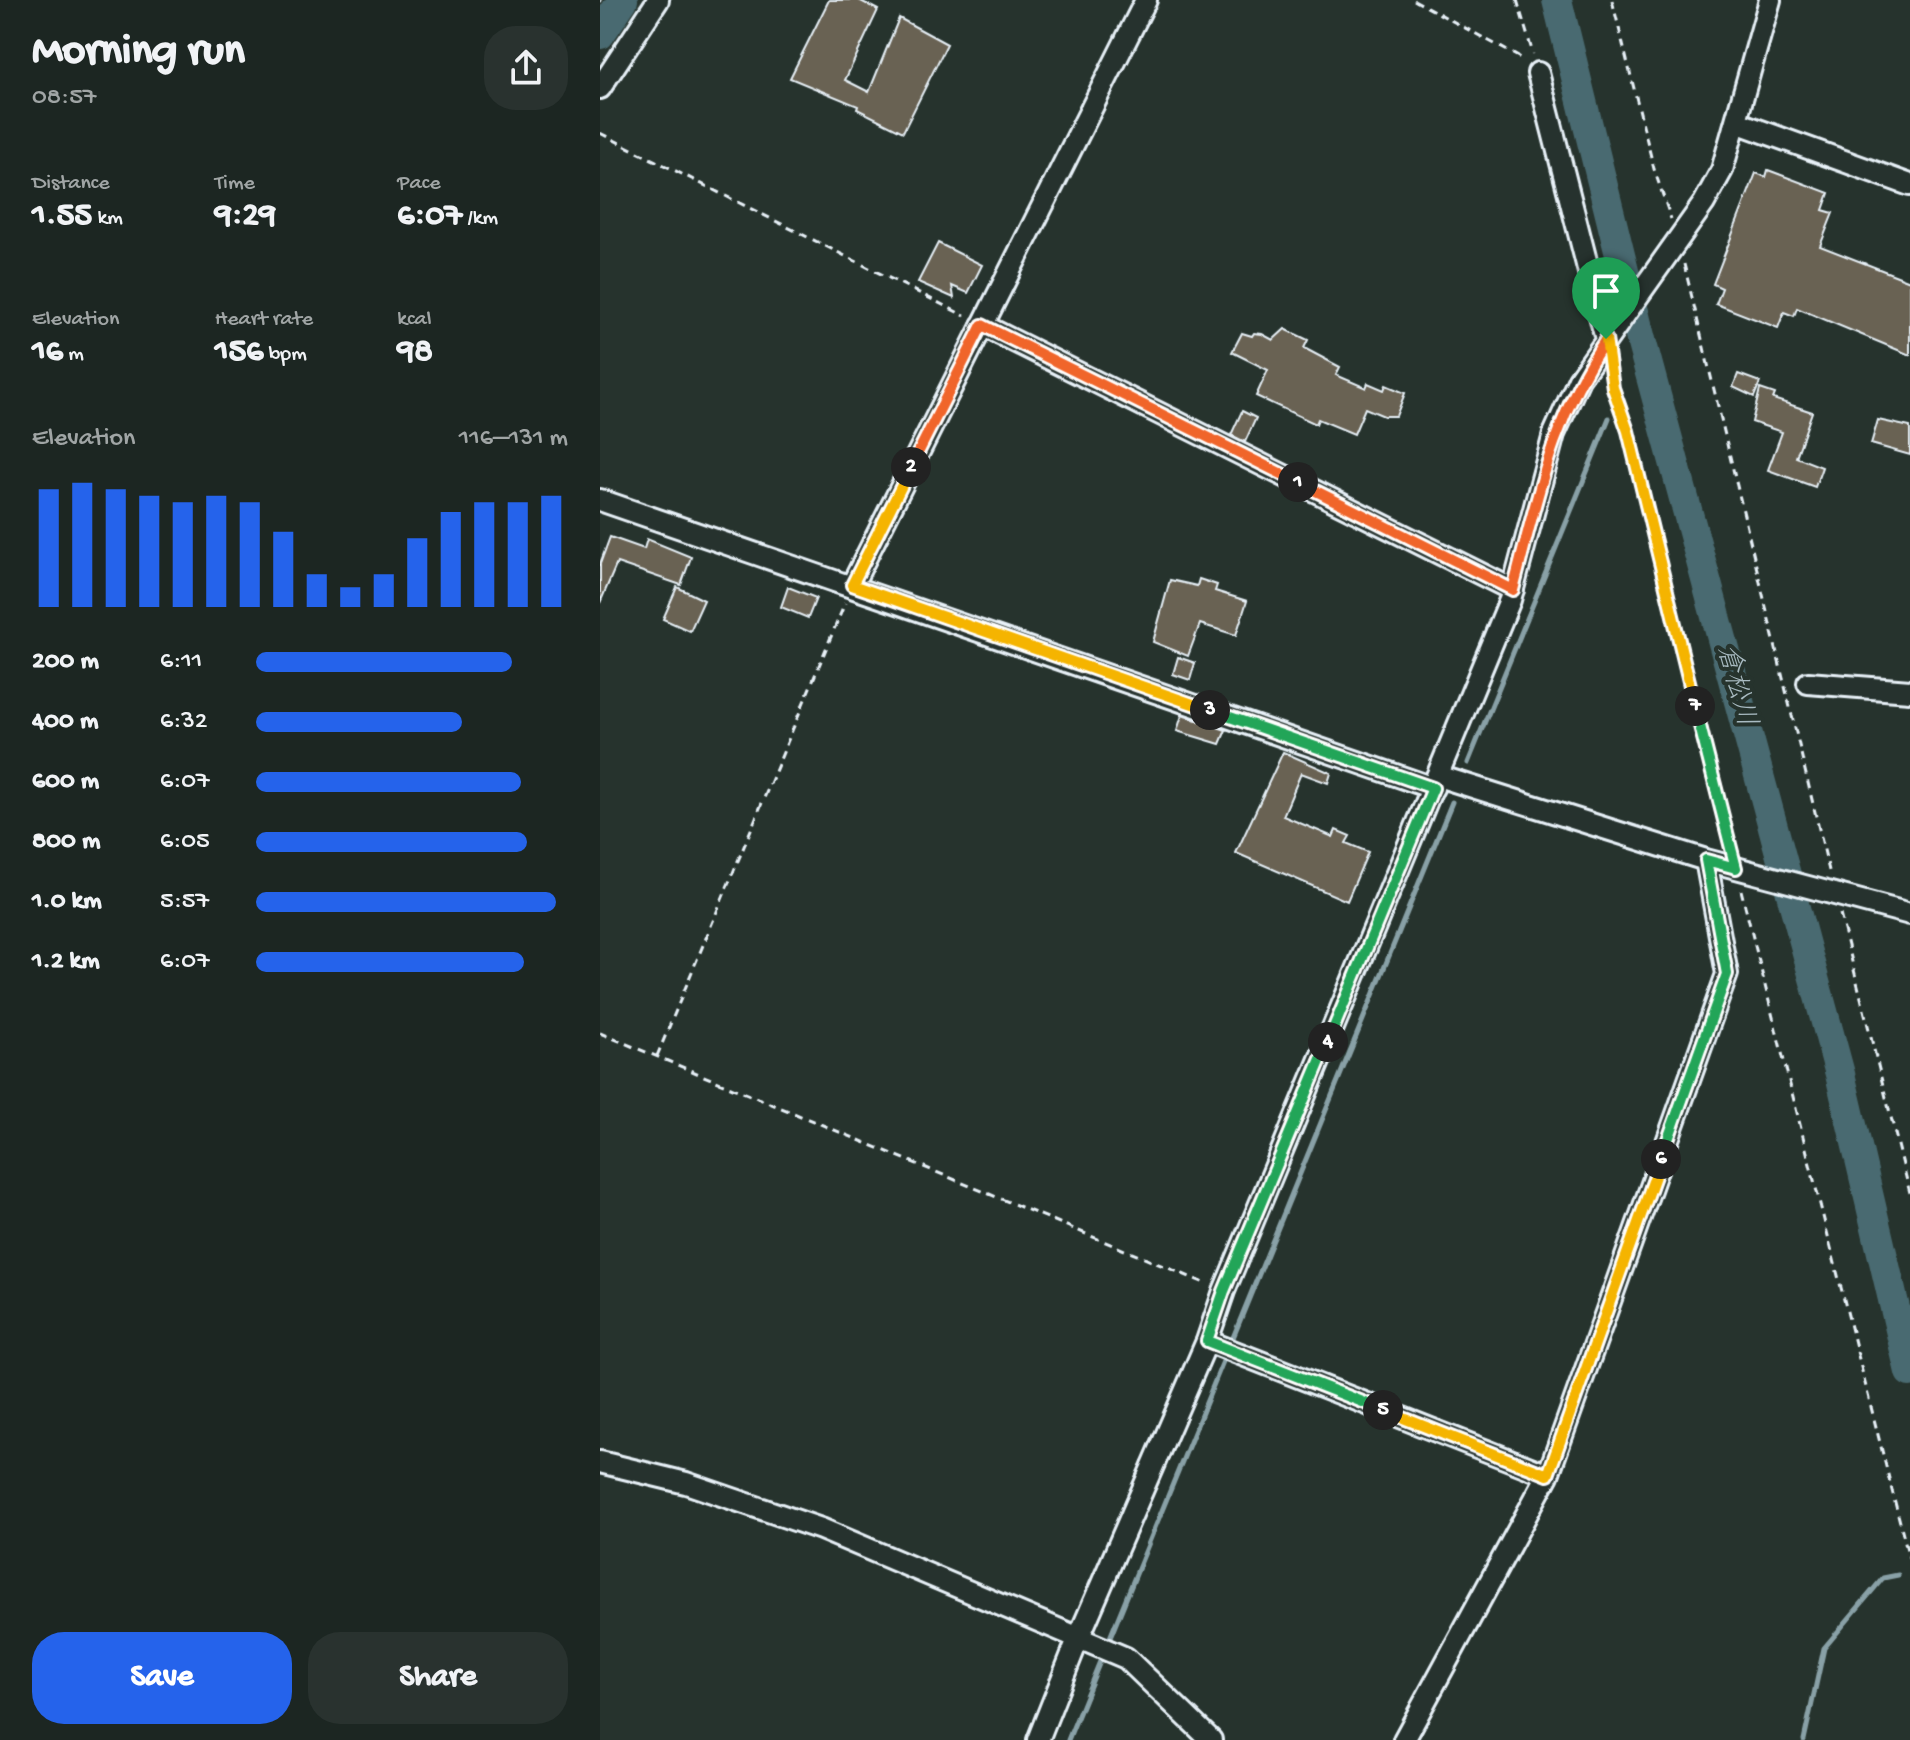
<!DOCTYPE html>
<meta charset="utf-8">
<style>
body{margin:0;font-family:"Gochi Hand","Klee One",sans-serif;background:#29322f;color:#f1f3f6;height:100vh;display:flex;flex-direction:column;font-size:30px;white-space:nowrap}
*{box-sizing:border-box;margin:0}
p{font-size:26px;color:#a0a5a5}
.icon{flex:none;width:44px;height:44px;fill:none;stroke:currentColor;stroke-width:2;stroke-linecap:round;stroke-linejoin:round}
.map{position:relative;flex:1;overflow:hidden}
.side{display:flex;flex-direction:column;background:#1c2622;width:600px}
.side>*{flex:none}
.pin{position:absolute;display:grid;place-items:center;width:68px;height:68px;color:#fff;margin:-82px -34px;border-radius:50% 50% 50% 0;rotate:-45deg;box-shadow:0 0 8px #0007}
.pin .icon{rotate:45deg}
.km{position:absolute;width:40px;height:40px;margin:-20px;border-radius:50%;background:#222;color:#fff;font-size:22px;line-height:40px;text-align:center}
.round{display:grid;place-items:center;flex:none;width:84px;height:84px;border-radius:32px;background:#29322f}
.summary{display:flex;align-items:center;justify-content:space-between;height:136px;padding:0 32px}
h1{font-size:44px;font-weight:700;line-height:60px}
.stats{display:grid;grid-template-columns:repeat(3,1fr);gap:12px;height:136px;padding:8px 32px}
.stats div{display:grid;align-content:center}
.stats b{font-size:34px;font-weight:700}
.stats small{font-size:22px;font-weight:400}
.stats p{font-size:22px}
.chart{height:224px;padding:16px 32px}
.chart p{display:flex;justify-content:space-between}
.chart svg{width:100%;height:144px;margin-top:8px;stroke:#2563eb;stroke-width:6}
.primary-button{display:flex;gap:16px;margin-top:auto;padding:16px 32px}
.primary-button a{flex:1;height:92px;border-radius:32px;background:#2563eb;color:#fff;font-size:32px;font-weight:700;line-height:92px;text-align:center}
.primary-button a+a{background:#29322f;color:#f1f3f6}
ul{padding:0 32px;list-style:none;font-size:26px}
li{display:grid;grid-template-columns:128px 96px 1fr;align-items:center;height:60px}
li i{height:20px;border-radius:10px;background:#2563eb}
main{display:flex;flex:1;min-height:0}
.map>svg:first-child{display:block}
.lines{fill:none;stroke-linecap:round;stroke-linejoin:round}
.stream{stroke:#89a1a7;stroke-width:5}
.river{stroke:#4a6b71;stroke-width:30}
.building{fill:#696252;stroke:#e8f1f8;stroke-width:2}
.minor-casing{stroke:#e8f1f8;stroke-width:26}
.path{stroke:#e8f1f8;stroke-width:3;stroke-dasharray:8 6;stroke-linecap:butt}
.minor{stroke:#26332d;stroke-width:20}
.split-1-casing{stroke:#fff;stroke-width:16}
.split-2-casing{stroke:#fff;stroke-width:16}
.split-3-casing{stroke:#fff;stroke-width:16}
.split-4-casing{stroke:#fff;stroke-width:16}
.split-5-casing{stroke:#fff;stroke-width:16}
.split-6-casing{stroke:#fff;stroke-width:16}
.split-7-casing{stroke:#fff;stroke-width:16}
.split-8-casing{stroke:#fff;stroke-width:16}
.split-1{stroke:#f0652b;stroke-width:10}
.split-2{stroke:#f0652b;stroke-width:10}
.split-3{stroke:#f5b400;stroke-width:10}
.split-4{stroke:#22a559;stroke-width:10}
.split-5{stroke:#22a559;stroke-width:10}
.split-6{stroke:#f5b400;stroke-width:10}
.split-7{stroke:#22a559;stroke-width:10}
.split-8{stroke:#f5b400;stroke-width:10}
.labels{text-anchor:middle;dominant-baseline:central;stroke-width:8;stroke-linejoin:round;paint-order:stroke}
.water-label{font-size:28px;font-style:italic;fill:#a9bbc2;stroke:#26332d}
</style>
<main>
<section class="side">
<div class="summary"><div><h1>Morning run</h1><p>08:57</p></div><a class="round"><svg class="icon" aria-label="share" viewBox="0 0 24 24"><path d="M12 15V3M7 8l5-5 5 5M5 13v7h14v-7"/></svg></a></div>
<div class="stats">
<div><p>Distance</p><b>1.55<small> km</small></b></div>
<div><p>Time</p><b>9:29</b></div>
<div><p>Pace</p><b>6:07<small> /km</small></b></div>
</div>
<div class="stats">
<div><p>Elevation</p><b>16<small> m</small></b></div>
<div><p>Heart rate</p><b>156<small> bpm</small></b></div>
<div><p>kcal</p><b>98</b></div>
</div>
<div class="chart"><p><span>Elevation</span>116–131 m</p>
<svg viewBox="0 0 160 44" preserveAspectRatio="none"><path d="M5 44V8M15 44V6M25 44V8M35 44V10M45 44V12M55 44V10M65 44V12M75 44V21M85 44V34M95 44V38M105 44V34M115 44V23M125 44V15M135 44V12M145 44V12M155 44V10"/></svg>
</div>
<ul>
<li><b>200 m</b>6:11<i style="width:82%"></i></li>
<li><b>400 m</b>6:32<i style="width:66%"></i></li>
<li><b>600 m</b>6:07<i style="width:85%"></i></li>
<li><b>800 m</b>6:05<i style="width:87%"></i></li>
<li><b>1.0 km</b>5:57<i style="width:96%"></i></li>
<li><b>1.2 km</b>6:07<i style="width:86%"></i></li>
</ul>
<div class="primary-button"><a>Save</a><a>Share</a></div>
</section>
<div class="map">
<svg width="1310" height="1740" viewBox="0 0 1310 1740">
<rect width="100%" height="100%" fill="#26332d"/>
<filter id="ink" filterUnits="userSpaceOnUse"><feTurbulence type="fractalNoise" baseFrequency=".0125" numOctaves="2"/><feDisplacementMap in="SourceGraphic" scale="16" xChannelSelector="R" yChannelSelector="G"/><feConvolveMatrix kernelMatrix="1 2 1 2 8 2 1 2 1" color-interpolation-filters="sRGB"/></filter>
<g filter="url(#ink)">
<g class="lines">
<!-- stream -->
<path class="stream" d="M 868,763 L 1009,418
M 630,1345 L 852,802
M 507,1645 L 626,1354
M 468,1740 L 503,1654
M 1204,1740 L 1224,1648 L 1283,1578 L 1298,1575"/>
<!-- river -->
<path class="river" d="M 957,0 L 1041,340 L 1240,1074 L 1310,1372
M 0,34 L 23,0"/>
</g>
<!-- building -->
<path class="building" d="M 229,0 L 259,0 L 278,10 L 245,80 L 269,92 L 299,18 L 347,44 L 303,132 L 257,109 L 258,106 L 190,78 Z
M 1168,170 L 1229,193 L 1223,210 L 1233,213 L 1220,246 L 1310,281 L 1310,355 L 1197,308 L 1194,316 L 1184,312 L 1178,328 L 1116,304 L 1122,288 L 1113,284 L 1156,173 L 1166,177 Z
M 338,243 L 382,265 L 368,293 L 352,286 L 354,298 L 318,282 Z
M 685,329 L 708,340 L 704,348 L 740,367 L 736,375 L 766,388 L 768,383 L 784,390 L 786,385 L 805,393 L 796,416 L 784,416 L 765,408 L 754,434 L 718,419 L 716,424 L 656,396 L 668,370 L 632,352 L 642,333 L 652,336 L 654,333 L 662,334 L 673,340 Z
M 1138,374 L 1160,382 L 1154,397 L 1133,387 Z
M 1160,389 L 1175,394 L 1173,399 L 1212,412 L 1196,457 L 1222,467 L 1215,487 L 1168,470 L 1182,432 L 1152,422 Z
M 642,411 L 656,418 L 645,442 L 631,435 Z
M 1278,420 L 1310,427 L 1310,455 L 1271,444 Z
M 10,537 L 44,549 L 47,539 L 91,557 L 81,585 L 17,563 L 0,603 L 0,564 Z
M 599,579 L 617,585 L 615,591 L 647,601 L 636,635 L 600,624 L 588,656 L 553,642 L 570,580 L 597,586 Z
M 77,587 L 104,600 L 90,631 L 63,619 Z
M 188,587 L 216,598 L 208,618 L 181,607 Z
M 578,657 L 595,663 L 590,680 L 573,674 Z
M 582,715 L 626,730 L 620,744 L 577,731 Z
M 683,752 L 731,773 L 728,783 L 701,773 L 683,816 L 733,837 L 736,830 L 750,836 L 746,843 L 768,852 L 747,901 L 636,853 Z"/>
<g class="lines">
<!-- minor casing -->
<g class="minor-casing">
<path id="minor" d="M 938,73 L 1006,339
M 0,88 L 58,0
M 1136,122 L 1310,185
M 382,325 L 913,590
M 0,500 L 833,788
M 252,585 L 546,0
M 1208,683 L 1310,691
M 838,776 L 1106,860 L 1310,914
M 607,1341 L 948,1475
M 0,1462 L 86,1483 L 221,1529 L 526,1658 L 611,1740
M 438,1740 L 478,1639 L 607,1341 L 624,1291 L 910,600 L 954,434 L 979,379 L 1104,203 L 1122,170 L 1170,0
M 804,1740 L 948,1475 L 1127,974 L 1106,860"/>
</g>
<!-- path -->
<path class="path" d="M 814,0 L 924,60
M 917,0 L 933,54
M 1012,0 L 1054,169 L 1071,219
M 0,2 L 1,0
M 0,133 L 365,316
M 1084,264 L 1230,875
M 1010,366 L 1131,847
M 1141,890 L 1310,1562
M 1240,914 L 1310,1193
M 0,1033 L 607,1284
M 57,1056 L 245,603"/>
<!-- minor -->
<use href="#minor" class="minor"/>
</g>
</g>
<g class="lines" filter="url(#ink)">
<!-- split-1 casing -->
<g class="split-1-casing">
<path id="split-1" d="M 698,482 L 913,590 C 938,496 951,421 1006,339"/>
</g>
<!-- split-2 casing -->
<g class="split-2-casing">
<path id="split-2" d="M 311,467 L 382,325 L 698,482"/>
</g>
<!-- split-3 casing -->
<g class="split-3-casing">
<path id="split-3" d="M 311,467 L 252,585 L 610,710"/>
</g>
<!-- split-4 casing -->
<g class="split-4-casing">
<path id="split-4" d="M 610,710 L 833,788 L 728,1042"/>
</g>
<!-- split-5 casing -->
<g class="split-5-casing">
<path id="split-5" d="M 728,1042 L 624,1291 L 607,1341 L 783,1410"/>
</g>
<!-- split-6 casing -->
<g class="split-6-casing">
<path id="split-6" d="M 783,1410 L 948,1475 L 1061,1159"/>
</g>
<!-- split-7 casing -->
<g class="split-7-casing">
<path id="split-7" d="M 1061,1159 L 1127,974 L 1106,860 L 1136,868 L 1095,706"/>
</g>
<!-- split-8 casing -->
<g class="split-8-casing">
<path id="split-8" d="M 1006,339 L 1013,388 L 1028,431 L 1095,706"/>
</g>
<!-- split-1 -->
<use href="#split-1" class="split-1"/>
<!-- split-2 -->
<use href="#split-2" class="split-2"/>
<!-- split-3 -->
<use href="#split-3" class="split-3"/>
<!-- split-4 -->
<use href="#split-4" class="split-4"/>
<!-- split-5 -->
<use href="#split-5" class="split-5"/>
<!-- split-6 -->
<use href="#split-6" class="split-6"/>
<!-- split-7 -->
<use href="#split-7" class="split-7"/>
<!-- split-8 -->
<use href="#split-8" class="split-8"/>
</g>
<g class="labels">
<!-- water labels -->
<g class="water-label">
<text transform="translate(1135 686) rotate(75)">倉松川</text>
</g>
</g>
</svg>
<div class="pin" style="left:1006px;top:339px;background:#1e9e55"><svg class="icon" aria-label="arrive" viewBox="0 0 24 24"><path d="M6 21V4h12l-3 4 3 4H6"/></svg></div>
<b class="km" style="left:698px;top:482px">1</b>
<b class="km" style="left:311px;top:467px">2</b>
<b class="km" style="left:610px;top:710px">3</b>
<b class="km" style="left:728px;top:1042px">4</b>
<b class="km" style="left:783px;top:1410px">5</b>
<b class="km" style="left:1061px;top:1159px">6</b>
<b class="km" style="left:1095px;top:706px">7</b>
</div>
</main>
